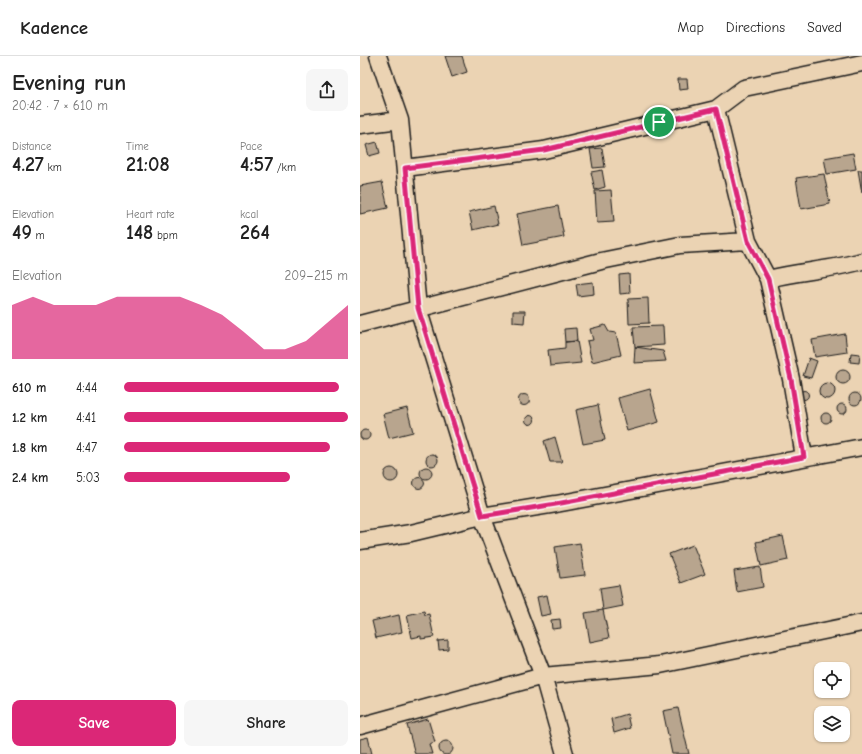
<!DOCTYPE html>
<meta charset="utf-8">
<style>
body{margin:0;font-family:"Comic Neue",sans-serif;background:#f6f6f6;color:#222;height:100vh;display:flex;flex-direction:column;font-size:15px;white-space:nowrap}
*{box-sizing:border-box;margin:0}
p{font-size:13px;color:#767676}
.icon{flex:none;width:22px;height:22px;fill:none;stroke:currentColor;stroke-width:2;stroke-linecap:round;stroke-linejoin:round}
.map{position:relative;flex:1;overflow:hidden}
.side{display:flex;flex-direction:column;background:#fff;width:360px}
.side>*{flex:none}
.tools{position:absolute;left:454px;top:606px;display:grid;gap:8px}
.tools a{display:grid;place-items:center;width:36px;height:36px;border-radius:8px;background:#fff;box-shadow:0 1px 3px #0004;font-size:20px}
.pin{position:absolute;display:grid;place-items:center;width:34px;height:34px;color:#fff;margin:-17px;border:2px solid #fff;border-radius:50%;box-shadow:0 1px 4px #0007}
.round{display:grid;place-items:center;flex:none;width:42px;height:42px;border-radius:8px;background:#f6f6f6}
.summary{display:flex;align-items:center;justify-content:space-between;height:68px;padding:0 12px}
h1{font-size:22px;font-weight:600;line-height:30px}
.metrics{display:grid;grid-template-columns:repeat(3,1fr);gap:6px;height:68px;padding:4px 12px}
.metrics div{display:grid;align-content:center}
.metrics b{font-size:20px;font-weight:600}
.metrics small{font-size:11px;font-weight:400}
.metrics p{font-size:11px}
.chart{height:112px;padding:8px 12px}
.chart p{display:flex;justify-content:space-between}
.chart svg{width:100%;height:72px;margin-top:4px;fill:#db2777;opacity:.7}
.action{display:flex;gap:8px;margin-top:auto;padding:8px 12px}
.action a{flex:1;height:46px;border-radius:8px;background:#db2777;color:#fff;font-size:16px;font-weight:600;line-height:46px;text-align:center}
.action a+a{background:#f6f6f6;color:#222}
ul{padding:0 12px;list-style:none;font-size:13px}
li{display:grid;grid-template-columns:64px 48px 1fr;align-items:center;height:30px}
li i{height:10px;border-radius:5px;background:#db2777}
header{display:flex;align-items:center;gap:24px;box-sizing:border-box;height:56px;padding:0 20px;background:#fff;border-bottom:1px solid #e0e0e0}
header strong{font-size:19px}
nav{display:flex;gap:22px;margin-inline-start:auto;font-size:14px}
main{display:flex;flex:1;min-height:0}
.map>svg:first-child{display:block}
.building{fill:#b8a58e;stroke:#1c1c1c}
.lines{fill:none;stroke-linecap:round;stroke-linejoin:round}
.minor-casing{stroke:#1c1c1c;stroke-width:19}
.minor{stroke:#ebd3b3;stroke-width:16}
.route-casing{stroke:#fff;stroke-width:8}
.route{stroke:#db2777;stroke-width:5}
</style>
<header>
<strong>Kadence</strong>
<nav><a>Map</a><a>Directions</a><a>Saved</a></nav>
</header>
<main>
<section class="side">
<div class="summary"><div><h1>Evening run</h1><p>20:42 · 7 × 610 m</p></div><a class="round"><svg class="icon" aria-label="share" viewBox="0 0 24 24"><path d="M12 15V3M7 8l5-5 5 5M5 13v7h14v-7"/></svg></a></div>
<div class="metrics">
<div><p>Distance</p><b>4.27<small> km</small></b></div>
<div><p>Time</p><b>21:08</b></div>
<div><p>Pace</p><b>4:57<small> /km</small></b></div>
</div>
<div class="metrics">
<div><p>Elevation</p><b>49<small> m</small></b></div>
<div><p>Heart rate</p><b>148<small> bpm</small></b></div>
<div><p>kcal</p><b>264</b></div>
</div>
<div class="chart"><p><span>Elevation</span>209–215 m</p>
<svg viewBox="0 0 160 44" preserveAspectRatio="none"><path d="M0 44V11L10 6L20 11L30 11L40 11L50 6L60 6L70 6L80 6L90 11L100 17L110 27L120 38L130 38L140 33L150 22L160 11V44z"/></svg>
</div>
<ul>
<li><b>610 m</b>4:44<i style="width:96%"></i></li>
<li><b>1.2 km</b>4:41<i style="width:100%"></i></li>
<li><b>1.8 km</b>4:47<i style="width:92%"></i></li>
<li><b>2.4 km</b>5:03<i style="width:74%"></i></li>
</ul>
<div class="action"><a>Save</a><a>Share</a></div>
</section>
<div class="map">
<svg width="502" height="698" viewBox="0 0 502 698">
<rect width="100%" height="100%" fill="#ebd3b3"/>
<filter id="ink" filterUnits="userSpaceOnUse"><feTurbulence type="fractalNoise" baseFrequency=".025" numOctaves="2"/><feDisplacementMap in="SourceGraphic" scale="8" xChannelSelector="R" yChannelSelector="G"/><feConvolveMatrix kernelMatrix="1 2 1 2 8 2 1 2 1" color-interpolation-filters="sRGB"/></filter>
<g filter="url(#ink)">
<!-- building -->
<path class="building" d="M 85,0 L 102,0 L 107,16 L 92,21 Z
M 318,23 L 327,23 L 328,33 L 319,34 Z
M 17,86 L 20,97 L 9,100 L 6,89 Z
M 242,92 L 245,111 L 233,112 L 230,93 Z
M 493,97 L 496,113 L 467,118 L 464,102 Z
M 242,114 L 245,131 L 235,134 L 231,116 Z
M 498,114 L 502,114 L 502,137 Z
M 464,118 L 470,148 L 441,153 L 436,122 Z
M 22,126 L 28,152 L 0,158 L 0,130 Z
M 251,134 L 254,166 L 237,167 L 235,135 Z
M 134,150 L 138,168 L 113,174 L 109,156 Z
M 198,150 L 204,181 L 163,189 L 157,158 Z
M 269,218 L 270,237 L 260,238 L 259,219 Z
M 233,226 L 234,238 L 218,240 L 216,228 Z
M 288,242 L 289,267 L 269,268 L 268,243 Z
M 153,255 L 165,255 L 164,267 L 153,266 Z
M 245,269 L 249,276 L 256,277 L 261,299 L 232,306 L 227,285 L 233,284 L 230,273 Z
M 303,270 L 304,289 L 275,291 L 273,271 Z
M 216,272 L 217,285 L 205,286 L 204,273 Z
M 485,278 L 487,296 L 455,301 L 452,284 Z
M 217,285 L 221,307 L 190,310 L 188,294 L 205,292 L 205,286 Z
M 275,291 L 303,295 L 306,305 L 274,307 Z
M 491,297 L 500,298 L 499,307 L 490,306 Z
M 449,302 L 457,305 L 451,322 L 443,320 Z
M476 321a7 7 0 1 1 14 0a7 7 0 1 1-14 0Z
M459 335a8 8 0 1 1 16 0a8 8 0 1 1-16 0Z
M 290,333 L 299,366 L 267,375 L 258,342 Z
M439.5 339a4.5 4.5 0 1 1 9 0a4.5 4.5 0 1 1-9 0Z
M489 343a6 6 0 1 1 12 0a6 6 0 1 1-12 0Z
M158.5 344a5.5 5.5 0 1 1 11 0a5.5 5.5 0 1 1-11 0Z
M477 353a5 5 0 1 1 10 0a5 5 0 1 1-10 0Z
M 238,349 L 245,384 L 223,388 L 216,354 Z
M 47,352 L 53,376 L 29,382 L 23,358 Z
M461 362a5 5 0 1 1 10 0a5 5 0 1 1-10 0Z
M165.5 364a4.5 4.5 0 1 1 9 0a4.5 4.5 0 1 1-9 0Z
M0 379a5 5 0 1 1 10 0a5 5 0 1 1-10 0Z
M 195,381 L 202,406 L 190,406 L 184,385 Z
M66 404a6 6 0 1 1 12 0a6 6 0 1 1-12 0Z
M60 417a6 6 0 1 1 12 0a6 6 0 1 1-12 0Z
M24 419a7 7 0 1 1 14 0a7 7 0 1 1-14 0Z
M53.5 427a5.5 5.5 0 1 1 11 0a5.5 5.5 0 1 1-11 0Z
M 423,480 L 428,504 L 401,510 L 396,486 Z
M 220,487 L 225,519 L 200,522 L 195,491 Z
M 333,489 L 345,518 L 321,527 L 309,498 Z
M 400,511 L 403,531 L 377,536 L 374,515 Z
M 259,529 L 263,550 L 243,554 L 240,532 Z
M 187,539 L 191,558 L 181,560 L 177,541 Z
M 243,554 L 249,582 L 230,586 L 225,557 Z
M 64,555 L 65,559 L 69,558 L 74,581 L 61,583 L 61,580 L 52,582 L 47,559 Z
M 39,559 L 42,576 L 16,582 L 12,565 Z
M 200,563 L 201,572 L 192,573 L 191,564 Z
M 88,584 L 88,593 L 79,594 L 78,585 Z
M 318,652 L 329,698 L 312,698 L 303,655 Z
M 267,658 L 270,672 L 254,677 L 251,663 Z
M 68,663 L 75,686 L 69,688 L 72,698 L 55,698 L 47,669 Z
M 8,681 L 12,698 L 0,698 L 0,683 Z
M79 692a7 7 0 1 1 14 0a7 7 0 1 1-14 0Z"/>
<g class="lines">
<!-- minor casing -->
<g class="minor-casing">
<path id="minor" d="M 18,0 L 40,64 L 58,252 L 122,460 L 183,620 L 205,698
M 356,53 L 388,185
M 0,69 L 40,64
M 45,112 L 184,94 L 356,53 L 384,32 L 502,7
M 0,268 L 241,205 L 320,189 L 388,185 L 408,223
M 444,401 L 431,323 L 408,223 C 439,215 471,214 502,205
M 0,485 L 51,477 L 122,460 L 196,448 L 502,391
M 0,670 L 183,620 L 300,609 L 502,567"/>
</g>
<!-- minor -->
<use href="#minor" class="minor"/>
</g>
</g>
<g class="lines" filter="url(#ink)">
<!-- route casing -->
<g class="route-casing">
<path id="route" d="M 356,53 L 388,185 L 408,223 L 431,323 L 444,401 L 196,448 L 122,460 L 58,252 L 45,112 L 184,94 Z"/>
</g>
<!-- route -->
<use href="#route" class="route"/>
</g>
</svg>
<div class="tools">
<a><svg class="icon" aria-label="locate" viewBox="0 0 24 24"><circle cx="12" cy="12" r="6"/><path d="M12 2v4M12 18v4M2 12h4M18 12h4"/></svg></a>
<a><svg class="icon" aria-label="layers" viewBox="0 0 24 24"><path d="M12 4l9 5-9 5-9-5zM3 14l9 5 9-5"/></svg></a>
</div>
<div class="pin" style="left:299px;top:66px;background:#1e9e55"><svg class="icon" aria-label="arrive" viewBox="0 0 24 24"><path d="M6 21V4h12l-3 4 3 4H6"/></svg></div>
</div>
</main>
